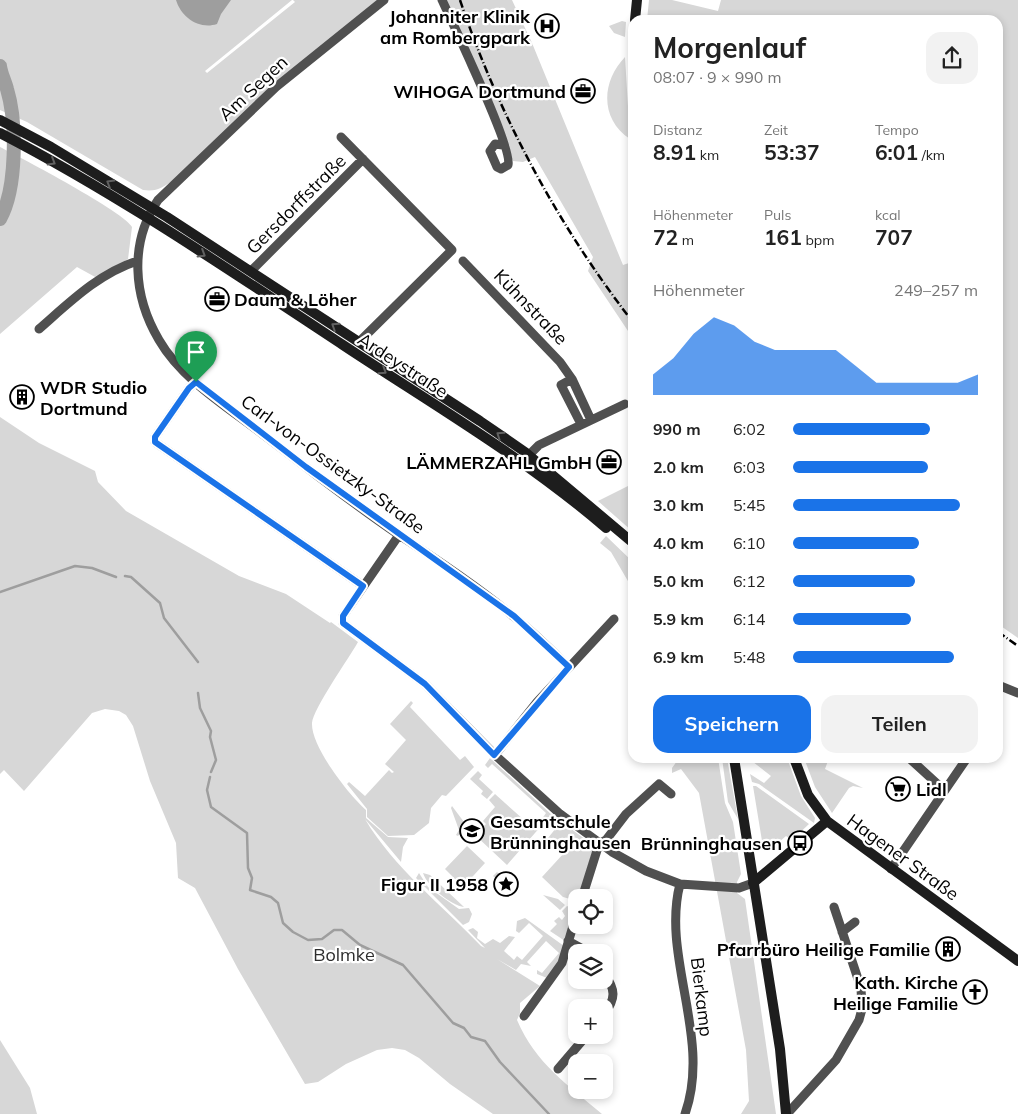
<!DOCTYPE html>
<html lang="de">
<meta charset="utf-8">
<style>
body{margin:0;font-family:Mulish,sans-serif;background:#f2f2f2;color:#222;height:100vh;display:flex;flex-direction:column;font-size:19px;white-space:nowrap}
*{box-sizing:border-box;margin:0}
p{font-size:16px;color:#767676}
.icon{flex:none;width:28px;height:28px;fill:none;stroke:currentColor;stroke-width:2;stroke-linecap:round;stroke-linejoin:round}
.map{position:relative;flex:1;overflow:hidden}
.side{position:absolute;left:628px;top:15px;width:375px;height:748px;display:flex;flex-direction:column;background:#fff;border-radius:15px;box-shadow:0 2px 8px #0003}
.side>*{flex:none}
.buttons{position:absolute;left:568px;top:889px;display:grid;gap:10px}
.buttons a{display:grid;place-items:center;width:45px;height:45px;border-radius:10px;background:#fff;box-shadow:0 2px 8px #0003;font-size:25px}
.pin{position:absolute;display:grid;place-items:center;width:42px;height:42px;color:#fff;margin:-51px -21px;border-radius:50% 50% 50% 0;rotate:-45deg;box-shadow:0 0 5px #0007}
.pin .icon{rotate:45deg}
.round{display:grid;place-items:center;flex:none;width:52px;height:52px;border-radius:15px;background:#f2f2f2}
.headline{display:flex;align-items:center;justify-content:space-between;height:85px;padding:0 25px}
h1{font-size:28px;font-weight:700;line-height:38px}
.figures{display:grid;grid-template-columns:repeat(3,1fr);gap:8px;height:85px;padding:5px 25px}
.figures div{display:grid;align-content:center}
.figures b{font-size:21px;font-weight:700}
.figures small{font-size:14px;font-weight:400}
.figures p{font-size:14px}
.chart{height:140px;padding:10px 25px}
.chart p{display:flex;justify-content:space-between}
.chart svg{width:100%;height:90px;margin-top:5px;fill:#1a73e8;opacity:.7}
.primary-button{display:flex;gap:10px;margin-top:auto;padding:10px 25px}
.primary-button a{flex:1;height:58px;border-radius:15px;background:#1a73e8;color:#fff;font-size:20px;font-weight:700;line-height:58px;text-align:center}
.primary-button a+a{background:#f2f2f2;color:#222}
ul{padding:0 25px;list-style:none;font-size:16px}
li{display:grid;grid-template-columns:80px 60px 1fr;align-items:center;height:38px}
li i{height:12px;border-radius:6px;background:#1a73e8}
.map>svg:first-child{display:block}
.green{fill:#d7d7d7}
.water{fill:#9e9e9e}
.lines{fill:none;stroke-linecap:round;stroke-linejoin:round}
.stream{stroke:#9e9e9e;stroke-width:2.5}
.river{stroke:#9e9e9e;stroke-width:14}
.street{stroke:#505050;stroke-width:9}
.secondary{stroke:#1d1d1d;stroke-width:10}
.rail{stroke:#000;stroke-width:2.5;stroke-dasharray:8 2.5 1 2.5;stroke-linecap:butt}
.oneway{stroke:#616161}
.route-casing{stroke:#fff;stroke-width:10}
.route{stroke:#1a73e8;stroke-width:6}
.labels{text-anchor:middle;dominant-baseline:central;stroke-width:4.5;stroke-linejoin:round;paint-order:stroke}
.poi-label{font-size:18px;font-weight:bold;fill:#000;stroke:#fff;text-anchor:end}
.street-label{font-size:18px;fill:#000;stroke:#fff}
.park-label{font-size:18px;fill:#2e2e2e;stroke:#fff}
</style>
<div class="map">
<svg width="1018" height="1114" viewBox="0 0 1018 1114">
<rect width="100%" height="100%" fill="#fff"/>
<!-- green -->
<path class="green" d="M 0,0 L 292,0 L 205,71 L 207,73 L 295,2 L 293,0 L 379,0 L 174,180 C 162,187 158,192 143,190 L 27,122 L 0,110 Z
M 446,0 L 512,0 L 532,43 L 623,265 L 632,262 L 632,337 L 588,271 L 593,257 L 535,157 L 523,162 L 513,161 L 468,68 Z
M 649,0 L 672,0 L 718,11 L 721,0 L 1018,0 L 1018,638 L 998,624 L 998,20 L 647,20 Z
M 622,21 L 626,22 L 625,37 L 614,33 L 609,26 Z
M 625,57 L 630,139 C 600,119 601,82 625,57 Z
M 0,147 C 20,157 126,213 132,227 L 128,259 L 97,278 L 77,267 L 0,334 Z
M 0,417 L 39,443 L 95,471 L 98,482 L 126,511 L 239,576 L 286,594 L 330,623 L 331,622 L 358,642 C 349,658 313,709 312,723 C 311,747 349,795 366,810 L 366,818 L 388,837 L 408,838 L 403,847 L 401,862 L 365,819 C 393,867 443,906 481,946 L 485,948 L 468,930 L 473,928 L 478,932 L 477,938 L 485,944 L 493,939 L 500,943 L 509,936 L 515,937 L 504,951 L 514,960 L 517,956 L 522,960 L 543,936 L 529,923 L 519,933 L 516,931 L 517,921 L 525,918 L 564,946 L 559,963 L 547,978 L 537,974 L 537,970 L 542,973 L 559,953 L 546,941 L 527,962 L 531,966 L 521,964 L 516,970 L 497,959 L 540,986 L 520,1003 L 520,1013 L 517,1020 C 536,1064 567,1084 602,1114 L 493,1114 L 450,1084 L 419,1058 L 405,1050 L 392,1048 L 377,1050 L 346,1064 L 318,1082 L 305,1084 L 238,969 L 195,888 L 178,878 L 176,843 L 150,781 L 133,726 L 126,715 L 119,711 L 105,709 L 92,713 L 24,791 L 4,770 L 0,774 Z
M 632,484 L 632,531 L 598,501 Z
M 606,536 L 632,561 L 632,588 L 611,552 L 600,543 Z
M 411,701 L 413,703 L 410,707 L 460,760 L 465,756 L 474,767 L 446,796 L 442,795 L 431,808 L 429,823 L 414,835 L 388,836 L 367,817 L 367,809 L 347,784 L 349,782 L 365,796 L 389,770 L 392,773 L 394,772 L 385,764 L 406,740 L 390,724 Z
M 490,758 L 553,816 L 546,822 L 542,819 L 546,813 L 492,764 L 488,768 L 485,765 Z
M 682,758 L 718,758 L 725,803 L 733,822 L 741,874 L 737,882 L 737,893 L 745,899 L 776,1114 L 741,1114 L 749,1101 L 746,1050 L 699,793 L 681,769 L 672,773 L 672,768 L 677,761 L 680,763 L 684,759 Z
M 722,758 L 727,758 L 738,819 L 728,802 Z
M 748,758 L 787,758 L 801,796 L 815,818 L 814,823 L 759,784 L 752,782 L 750,774 L 764,783 L 771,776 Z
M 804,758 L 829,758 L 825,769 L 863,788 L 853,786 L 849,788 L 832,813 L 815,787 Z
M 478,771 L 482,775 L 479,779 L 493,792 L 487,799 L 481,794 L 483,791 L 470,779 Z
M 753,786 L 756,786 L 809,824 L 792,840 L 786,836 L 779,842 L 782,849 L 772,851 L 766,847 L 762,841 Z
M 495,794 L 533,828 L 539,822 L 542,825 L 507,865 L 475,835 L 486,824 L 483,821 L 495,807 L 489,800 Z
M 452,806 L 467,826 L 458,836 L 456,835 L 459,830 L 451,808 Z
M 564,827 L 570,828 L 594,846 L 580,892 L 570,899 L 563,897 L 542,877 L 564,853 L 548,838 L 556,828 Z
M 467,846 L 485,863 L 463,887 L 445,869 Z
M 497,872 L 510,884 L 507,888 L 493,876 Z
M 419,873 L 428,887 L 459,909 L 469,908 L 472,914 L 469,922 L 463,925 L 416,878 Z
M 423,873 L 430,875 L 464,907 C 452,906 427,886 423,873 Z
M 543,895 L 558,899 L 565,905 L 560,910 Z
M 567,906 L 575,910 L 565,941 L 550,931 L 557,924 L 554,921 L 559,917 L 562,920 L 565,916 L 562,911 Z
M 0,1040 L 30,1088 L 37,1114 L 0,1114 Z"/>
<!-- water -->
<path class="water" d="M 176,0 L 231,0 L 221,14 L 217,24 C 199,30 181,17 176,0 Z"/>
<g class="lines">
<!-- stream -->
<path class="stream" d="M 125,576 L 131,577 L 160,603 L 164,618 L 198,662
M 0,592 L 75,566 L 92,568 L 116,577
M 198,693 L 200,708 L 211,731 L 210,737 L 216,760 L 211,772
M 210,777 L 207,790 L 211,807 L 247,833 L 248,868 L 252,878 L 250,890 L 271,897 L 278,903 L 283,923 L 293,932 L 308,940 L 322,939 L 334,930 L 342,930 L 360,945 L 403,965 L 453,1023 L 464,1028 L 471,1037 L 485,1041 L 500,1062 L 549,1114"/>
<!-- river -->
<path class="river" d="M 0,66 C 1,74 5,81 7,89 C 17,122 17,189 0,219"/>
<!-- street -->
<path class="street" d="M 384,0 L 276,87 L 158,200 C 129,243 133,296 159,340 C 182,380 229,408 265,436 C 309,469 353,504 399,535 C 438,560 477,586 513,616 C 533,631 551,650 569,667
M 442,0 C 452,22 514,151 508,165 L 501,169 L 497,167 L 490,151 L 495,144 L 503,145
M 341,137 L 452,250 L 359,342
M 463,261 L 560,362 L 572,379 L 591,420
M 251,271 L 363,159
M 39,329 C 70,302 98,274 137,261
M 572,379 L 561,385 L 581,424
M 196,382 L 189,388 L 155,437 L 155,442 L 363,586
M 524,460 L 539,445 L 625,404
M 399,535 L 343,616 L 343,623 L 425,684 L 495,755 L 559,813 L 612,852 L 646,871 L 680,884 L 739,888 L 753,883
M 998,685 L 1018,693
M 495,755 L 537,702 L 614,619
M 909,758 L 944,790
M 891,869 L 967,758
M 680,884 C 661,957 712,1038 685,1114
M 582,898 L 599,844 L 606,840 L 626,814 L 659,784 L 671,794
M 842,932 L 855,922
M 568,941 L 588,952
M 604,973 C 616,990 616,998 604,1015
M 524,1016 L 562,963 L 576,916
M 558,1069 L 587,1035
M 787,1114 L 836,1060 L 859,1020 L 862,1009 L 861,988 L 834,907"/>
<!-- secondary -->
<path class="secondary" d="M 635,20 L 637,0
M 0,120 L 51,147 L 167,217 L 480,421 L 525,452 L 632,542
M 0,133 C 118,194 232,272 343,345 C 432,404 525,458 606,528
M 734,758 L 780,1049 L 786,1114
M 794,758 L 808,795 L 827,821 L 1018,961
M 753,883 L 827,821"/>
<!-- rail -->
<path class="rail" d="M 460,0 C 499,116 558,225 632,321
M 998,632 L 1018,646"/>
</g>
<!-- one-way arrows -->
<defs><path id="oneway-chevron" d="M-2-3.5L2.5 0L-2 3.5" fill="none" stroke-width="1.6" stroke-linecap="round" stroke-linejoin="round" transform="scale(1.25)"/></defs>
<g class="oneway">
<use href="#oneway-chevron" transform="translate(52 162) rotate(31)"/>
<use href="#oneway-chevron" transform="translate(110 183) rotate(-149)"/>
<use href="#oneway-chevron" transform="translate(202 254) rotate(32)"/>
<use href="#oneway-chevron" transform="translate(335 326) rotate(-147)"/>
<use href="#oneway-chevron" transform="translate(383 371) rotate(33)"/>
<use href="#oneway-chevron" transform="translate(500 435) rotate(-146)"/>
</g>
<g class="lines">
<!-- route casing -->
<g class="route-casing">
<path id="route" d="M 196,382 L 306,467 L 514,616 L 569,667 L 494,755 L 425,684 L 343,623 L 343,616 L 363,586 L 155,442 L 155,437 L 189,388 Z"/>
</g>
<!-- route -->
<use href="#route" class="route"/>
</g>
<!-- icons -->
<defs>
<g id="hospital-ring" transform="scale(1.25)"><circle r="9.5" fill="#fff" stroke="#000" stroke-width="1.5"/><path d="M-5-5h3v3.5h4V-5h3V5h-3V1.5h-4V5h-3Z" fill="#000"/></g>
<g id="office-ring" transform="scale(1.25)"><circle r="9.5" fill="#fff" stroke="#000" stroke-width="1.5"/><path d="M-6-3h4V-5.5h4V-3h4V5H-6ZM-1-4.5V-3h2v-1.5ZM-6 0V1H6V0Z" fill="#000"/></g>
<g id="building-ring" transform="scale(1.25)"><circle r="9.5" fill="#fff" stroke="#000" stroke-width="1.5"/><path d="M-4-6H4V6H1V3H-1V6H-4ZM-2.5-4.3h1.7v1.8h-1.7ZM.8-4.3h1.7v1.8H.8ZM-2.5-1h1.7V.8h-1.7ZM.8-1h1.7V.8H.8Z" fill="#000"/></g>
<g id="supermarket-ring" transform="scale(1.25)"><circle r="9.5" fill="#fff" stroke="#000" stroke-width="1.5"/><path d="M-6-5.5h2.5l.6 2H6L4.5 2H-2.5L-4.4-4H-6ZM-1.5 3.2a1.3 1.3 0 1 0 .1 0ZM3 3.2a1.3 1.3 0 1 0 .1 0Z" fill="#000"/></g>
<g id="school-ring" transform="scale(1.25)"><circle r="9.5" fill="#fff" stroke="#000" stroke-width="1.5"/><path d="M0-5L7-2L0 1L-7-2ZM-4 1L0 2.5L4 1V4Q0 6-4 4Z" fill="#000"/></g>
<g id="bus-ring" transform="scale(1.25)"><circle r="9.5" fill="#fff" stroke="#000" stroke-width="1.5"/><path d="M-5-6H5V4H4V6H2V4H-2V6H-4V4H-5ZM-3.5-4V0h7V-4ZM-3.5 1.2v1.5H-2V1.2ZM2 1.2v1.5H3.5V1.2Z" fill="#000"/></g>
<g id="sight-ring" transform="scale(1.25)"><circle r="9.5" fill="#fff" stroke="#000" stroke-width="1.5"/><path d="M0-6L1.8-2.2L6-1.7L2.9 1.2L3.7 5.4L0 3.3L-3.7 5.4L-2.9 1.2L-6-1.7L-1.8-2.2Z" fill="#000"/></g>
<g id="church-ring" transform="scale(1.25)"><circle r="9.5" fill="#fff" stroke="#000" stroke-width="1.5"/><path d="M-1.2-6h2.4v3.5h3.3v2.4h-3.3V6h-2.4V-.1h-3.3v-2.4h3.3Z" fill="#000"/></g>
</defs>
<g fill-rule="evenodd">
<use href="#hospital-ring" x="547" y="26"/>
<use href="#office-ring" x="583" y="91"/>
<use href="#office-ring" x="217" y="299"/>
<use href="#building-ring" x="22" y="397"/>
<use href="#office-ring" x="609" y="462"/>
<use href="#supermarket-ring" x="898" y="789"/>
<use href="#school-ring" x="472" y="831"/>
<use href="#bus-ring" x="800" y="843"/>
<use href="#sight-ring" x="506" y="884"/>
<use href="#building-ring" x="948" y="949"/>
<use href="#church-ring" x="975" y="992"/>
</g>
<g class="labels">
<!-- poi labels -->
<g class="poi-label">
<text x="530" y="16">Johanniter Klinik<tspan x="530" dy="21">am Rombergpark</tspan></text>
<text x="566" y="91">WIHOGA Dortmund</text>
<text x="234" y="299" text-anchor="start">Daum &amp; Löher</text>
<text x="40" y="387" text-anchor="start">WDR Studio<tspan x="40" dy="21">Dortmund</tspan></text>
<text x="592" y="462">LÄMMERZAHL GmbH</text>
<text x="916" y="789" text-anchor="start">Lidl</text>
<text x="490" y="821" text-anchor="start">Gesamtschule<tspan x="490" dy="21">Brünninghausen</tspan></text>
<text x="782" y="843">Brünninghausen</text>
<text x="488" y="884">Figur II 1958</text>
<text x="930" y="949">Pfarrbüro Heilige Familie</text>
<text x="958" y="982">Kath. Kirche<tspan x="958" dy="21">Heilige Familie</tspan></text>
</g>
<!-- street labels -->
<g class="street-label">
<text transform="translate(253 88) rotate(-43)">Am Segen</text>
<text transform="translate(296 204) rotate(-45)">Gersdorffstraße</text>
<text transform="translate(531 307) rotate(46)">Kühnstraße</text>
<text transform="translate(403 365) rotate(33)">Ardeystraße</text>
<text transform="translate(333 464) rotate(36)">Carl-von-Ossietzky-Straße</text>
<text transform="translate(903 857) rotate(36)">Hagener Straße</text>
<text transform="translate(702 997) rotate(83)">Bierkamp</text>
</g>
<!-- park labels -->
<g class="park-label">
<text x="344" y="954">Bolmke</text>
</g>
</g>
</svg>
<div class="buttons">
<a><svg class="icon" aria-label="locate" viewBox="0 0 24 24"><circle cx="12" cy="12" r="6"/><path d="M12 2v4M12 18v4M2 12h4M18 12h4"/></svg></a>
<a><svg class="icon" aria-label="layers" viewBox="0 0 24 24"><path d="M12 4l9 5-9 5-9-5zM3 14l9 5 9-5"/></svg></a>
<a>+</a>
<a>−</a>
</div>
<div class="pin" style="left:196px;top:382px;background:#1e9e55"><svg class="icon" aria-label="arrive" viewBox="0 0 24 24"><path d="M6 21V4h12l-3 4 3 4H6"/></svg></div>
<section class="side">
<div class="headline"><div><h1>Morgenlauf</h1><p>08:07 · 9 × 990 m</p></div><a class="round"><svg class="icon" aria-label="share" viewBox="0 0 24 24"><path d="M12 15V3M7 8l5-5 5 5M5 13v7h14v-7"/></svg></a></div>
<div class="figures">
<div><p>Distanz</p><b>8.91<small> km</small></b></div>
<div><p>Zeit</p><b>53:37</b></div>
<div><p>Tempo</p><b>6:01<small> /km</small></b></div>
</div>
<div class="figures">
<div><p>Höhenmeter</p><b>72<small> m</small></b></div>
<div><p>Puls</p><b>161<small> bpm</small></b></div>
<div><p>kcal</p><b>707</b></div>
</div>
<div class="chart"><p><span>Höhenmeter</span>249–257 m</p>
<svg viewBox="0 0 160 44" preserveAspectRatio="none"><path d="M0 44V34L10 26L20 14L30 6L40 10L50 18L60 22L70 22L80 22L90 22L100 30L110 38L120 38L130 38L140 38L150 38L160 34V44z"/></svg>
</div>
<ul>
<li><b>990 m</b>6:02<i style="width:74%"></i></li>
<li><b>2.0 km</b>6:03<i style="width:73%"></i></li>
<li><b>3.0 km</b>5:45<i style="width:90%"></i></li>
<li><b>4.0 km</b>6:10<i style="width:68%"></i></li>
<li><b>5.0 km</b>6:12<i style="width:66%"></i></li>
<li><b>5.9 km</b>6:14<i style="width:64%"></i></li>
<li><b>6.9 km</b>5:48<i style="width:87%"></i></li>
</ul>
<div class="primary-button"><a>Speichern</a><a>Teilen</a></div>
</section>
</div>
